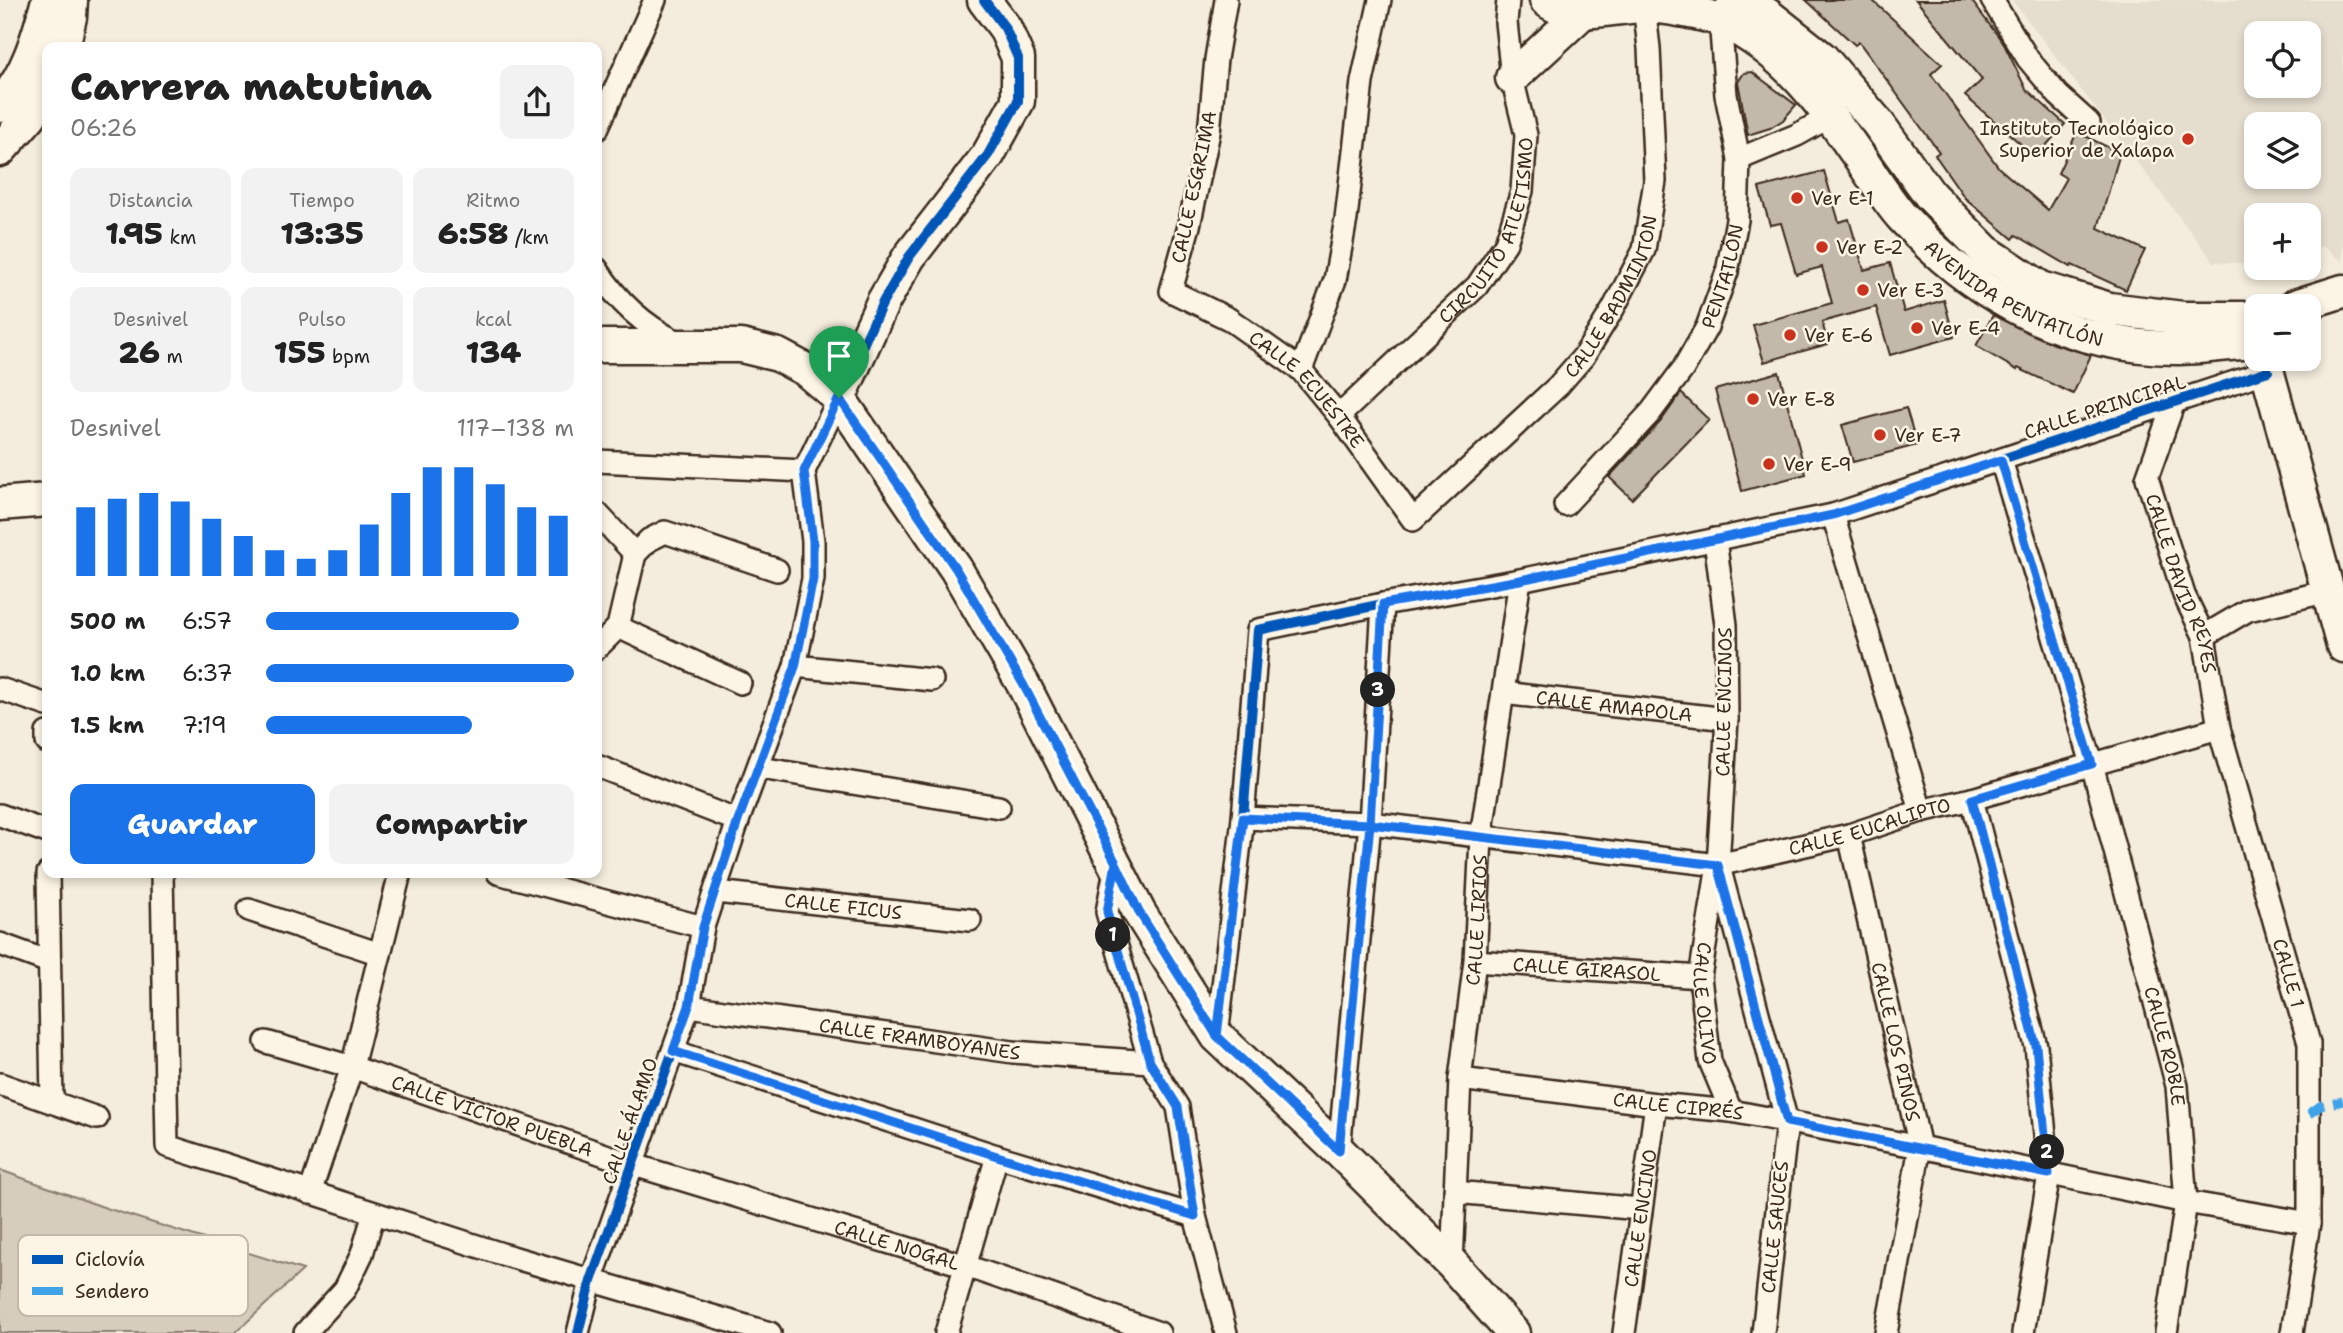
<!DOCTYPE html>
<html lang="es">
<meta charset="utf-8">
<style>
body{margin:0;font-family:"Shantell Sans",sans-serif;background:#f2f2f2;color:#222;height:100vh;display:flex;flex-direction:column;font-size:26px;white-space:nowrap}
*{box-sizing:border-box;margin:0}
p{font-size:23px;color:#767676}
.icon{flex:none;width:38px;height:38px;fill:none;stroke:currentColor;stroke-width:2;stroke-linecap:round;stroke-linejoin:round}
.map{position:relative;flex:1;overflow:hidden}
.details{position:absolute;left:42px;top:42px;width:560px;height:836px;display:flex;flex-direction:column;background:#fff;border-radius:14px;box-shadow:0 4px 10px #0003}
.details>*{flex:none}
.tools{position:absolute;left:2244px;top:21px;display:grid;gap:14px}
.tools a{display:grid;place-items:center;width:77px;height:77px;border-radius:14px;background:#fff;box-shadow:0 4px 10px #0003;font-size:35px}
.pin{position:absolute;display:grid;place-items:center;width:60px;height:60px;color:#fff;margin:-72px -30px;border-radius:50% 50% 50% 0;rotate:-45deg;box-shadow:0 0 7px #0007}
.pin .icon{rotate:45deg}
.km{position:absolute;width:35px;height:35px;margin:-18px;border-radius:50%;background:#222;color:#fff;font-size:19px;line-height:35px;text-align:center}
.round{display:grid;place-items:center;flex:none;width:74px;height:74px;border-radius:14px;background:#f2f2f2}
.summary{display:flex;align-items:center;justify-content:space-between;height:119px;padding:0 28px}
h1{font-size:38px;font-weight:800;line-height:52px}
.stats{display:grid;grid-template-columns:repeat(3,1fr);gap:10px;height:119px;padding:7px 28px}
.stats div{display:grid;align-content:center;border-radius:14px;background:#f2f2f2;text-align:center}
.stats b{font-size:30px;font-weight:800}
.stats small{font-size:19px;font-weight:400}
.stats p{font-size:19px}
.chart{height:196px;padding:14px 28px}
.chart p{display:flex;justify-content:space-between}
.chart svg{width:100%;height:126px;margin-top:7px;stroke:#1a73e8;stroke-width:6}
.action{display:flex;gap:14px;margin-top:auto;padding:14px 28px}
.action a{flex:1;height:80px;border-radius:14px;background:#1a73e8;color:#fff;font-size:28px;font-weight:800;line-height:80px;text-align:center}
.action a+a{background:#f2f2f2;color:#222}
ul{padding:0 28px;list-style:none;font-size:23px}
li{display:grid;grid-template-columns:112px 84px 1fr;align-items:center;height:52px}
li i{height:18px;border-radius:9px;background:#1a73e8}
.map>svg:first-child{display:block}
.built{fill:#e5ddce;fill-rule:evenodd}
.green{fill:#d6cdbd;stroke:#887c6e;stroke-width:2}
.building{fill:#c3b9aa;stroke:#3b2a1e;stroke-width:2}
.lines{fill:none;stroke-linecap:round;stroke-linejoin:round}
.street-casing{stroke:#3b2a1e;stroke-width:26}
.secondary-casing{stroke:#3b2a1e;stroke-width:37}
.street{stroke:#fcf5e5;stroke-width:21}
.secondary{stroke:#fcf5e5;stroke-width:32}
.quiet{stroke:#3fa3ea;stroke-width:9;stroke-dasharray:18 9;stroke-linecap:butt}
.cycleway-casing{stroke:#fcf5e5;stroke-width:15}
.cycleway{stroke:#0057b8;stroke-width:10}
.route-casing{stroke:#fff;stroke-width:14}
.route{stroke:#1a73e8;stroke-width:9}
.poi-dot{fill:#c8321e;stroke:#fcf5e5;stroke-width:2.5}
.labels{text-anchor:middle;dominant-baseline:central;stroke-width:5;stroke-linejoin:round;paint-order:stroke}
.poi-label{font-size:19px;fill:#3b2a1e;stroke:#fcf5e5;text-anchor:start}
.street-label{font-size:19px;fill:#3b2a1e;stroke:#fcf5e5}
.key{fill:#fcf5e5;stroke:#c2b8a9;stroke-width:2}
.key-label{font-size:19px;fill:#3b2a1e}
</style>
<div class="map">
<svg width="2343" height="1333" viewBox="0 0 2343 1333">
<rect width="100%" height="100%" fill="#f4eddd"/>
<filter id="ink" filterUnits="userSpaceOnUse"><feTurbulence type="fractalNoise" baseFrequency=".0143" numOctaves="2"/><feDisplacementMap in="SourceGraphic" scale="14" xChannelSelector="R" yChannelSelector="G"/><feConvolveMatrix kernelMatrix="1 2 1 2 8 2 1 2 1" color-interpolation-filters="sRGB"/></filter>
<g filter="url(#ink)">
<!-- built -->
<path class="built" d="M 2012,0 L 2343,0 L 2343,262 L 2322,246 L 2308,251 L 2308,215 L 2256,215 L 2256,264 L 2214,262 ZM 2256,33 L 2308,33 L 2308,86 L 2256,86 ZM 2256,124 L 2308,124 L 2308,177 L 2256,177 Z"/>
<!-- green -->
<path class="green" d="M 0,1170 L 106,1208 L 303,1270 L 235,1333 L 0,1333 Z"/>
<!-- building -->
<path class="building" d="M 1806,0 L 1872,0 L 1942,64 L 1931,74 L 1999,168 L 2048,210 L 2066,178 L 2058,173 L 2077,132 L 2120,153 L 2098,228 L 2145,250 L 2126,290 L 2072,265 L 2071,267 L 2016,235 L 2013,239 L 1965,198 L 1935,155 L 1939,152 L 1859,42 L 1855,45 Z
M 1916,0 L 1971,0 L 2004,44 L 2026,89 L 2065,124 L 2036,157 L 1965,96 L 1982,80 Z
M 1752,72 L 1796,105 L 1783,120 L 1770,128 L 1748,135 L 1738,82 L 1744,73 Z
M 1824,171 L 1839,222 L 1849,219 L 1864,270 L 1890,263 L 1904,312 L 1944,300 L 1954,337 L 1890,355 L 1876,307 L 1822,322 L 1828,344 L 1764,362 L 1753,325 L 1832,303 L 1822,267 L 1796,274 L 1781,223 L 1770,225 L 1759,188 Z
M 1993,315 L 2054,344 L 2091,355 L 2073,394 L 2018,368 L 2017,370 L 1976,346 Z
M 1779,372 L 1806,474 L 1742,491 L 1715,390 Z
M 1681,393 L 1709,420 L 1632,499 L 1609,477 L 1661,421 Z
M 1906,408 L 1917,445 L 1853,462 L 1842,425 Z"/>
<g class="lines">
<!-- street casing -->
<g class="street-casing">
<g id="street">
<path id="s1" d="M 1226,0 L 1216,59 L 1209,132 L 1189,226 L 1171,291 L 1229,319 L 1301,370 L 1339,416 L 1413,520 L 1558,386 L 1584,356 L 1613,309 L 1644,250 L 1655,181 L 1649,48 L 1644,6"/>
<path d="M 1992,0 L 2028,59 L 2058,95 L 2089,123"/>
<path d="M 597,129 L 655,0"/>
<path d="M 1739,159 L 1797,135 L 1831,116"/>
<path d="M 597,269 C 617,301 643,325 677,342"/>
<path d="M 1301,370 L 1335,280 L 1346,219 L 1362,82 L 1380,0"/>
<path id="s2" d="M 2174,402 L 2147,478 L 2184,595 L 2204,636 L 2219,728 L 2309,1043 L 2309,1223 L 2292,1333"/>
<path id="s3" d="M 1339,416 L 1477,286 L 1506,243 L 1522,191 L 1526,135 L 1512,78 L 1506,22 L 1508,0"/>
<path id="s4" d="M 2001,460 L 2092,764 L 2177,1086 L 2186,1202 L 2166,1333"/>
<path d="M 597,461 L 804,471"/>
<path id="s5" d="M 1565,505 L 1651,412 L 1683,369 L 1707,327 L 1727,272 L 1737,220 L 1739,159 L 1726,95 L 1720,19 L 1730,0"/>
<path d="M 597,513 L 635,554"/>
<path d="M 1833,515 L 1921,811"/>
<path id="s6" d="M 1715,539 L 1726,625 L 1727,719 L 1718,865 L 1700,977 L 1710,1061 L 1731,1111"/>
<path d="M 635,554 L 649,540 L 665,532 L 777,570"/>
<path d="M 618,627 L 740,683"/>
<path d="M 2204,636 L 2248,610 L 2329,591"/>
<path d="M 597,648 L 618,627 L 635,554"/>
<path d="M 795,666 L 932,680"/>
<path d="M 0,689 L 47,705"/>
<path id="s7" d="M 1503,693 L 1727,719"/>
<path d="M 47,733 L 47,742"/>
<path d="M 597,766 L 738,821"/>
<path d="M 760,768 L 999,807"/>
<path d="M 1972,799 L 2036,1046 L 2049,1174 L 2023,1333"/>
<path d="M 0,815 L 47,832"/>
<path id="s8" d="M 1243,818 L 1370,823 L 1718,865 L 1849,835 L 1921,811 L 1972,799 L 2219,728"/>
<path id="s9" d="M 1849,835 L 1920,1147 L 1886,1333"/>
<path d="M 1116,865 L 1107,912 L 1150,1062 L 1178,1107 L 1195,1216 L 1226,1333"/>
<path d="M 48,873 L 52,1102"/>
<path d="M 162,873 L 167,1146 L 502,1254 L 770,1333"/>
<path d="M 498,873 L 703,927"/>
<path d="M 1721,874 L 1787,1122 L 1763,1333"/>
<path id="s10" d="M 716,892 L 970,920"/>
<path d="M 249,910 L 380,954"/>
<path d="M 0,944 L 49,962"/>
<path id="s11" d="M 1475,961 L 1700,977"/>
<path id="s12" d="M 689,1006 L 1013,1052 L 1150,1062"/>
<path d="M 1217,1036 L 1243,818 L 1258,630 L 1383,604 L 1520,580 L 1833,515 L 2268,371"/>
<path id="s13" d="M 266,1042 L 352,1067 L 634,1165 L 966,1266 L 1159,1333"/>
<path d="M 673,1051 L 997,1156 L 1195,1216"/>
<path id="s14" d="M 1460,1079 L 1656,1104 L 1731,1111 L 1920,1147 L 2186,1202 L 2309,1223"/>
<path d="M 0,1084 L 97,1118"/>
<path d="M 1339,1151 L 1370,823 L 1383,604"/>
<path d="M 1455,1192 L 1640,1209"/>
<path d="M 310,1193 L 352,1067 L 400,873"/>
<path id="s15" d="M 1452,1264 L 1460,1079 L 1475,961 L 1481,837 L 1520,580"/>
<path d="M 305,1333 L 345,1289 L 362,1254 L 374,1213"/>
<path d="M 578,1333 L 591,1281 L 689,1006 L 703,927 L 738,821 L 795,666 L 813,579 L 813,541 L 804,471 L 839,398"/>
<path d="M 946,1333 L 997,1156"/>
<path id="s16" d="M 1624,1333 L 1656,1104"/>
</g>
</g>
<!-- secondary casing -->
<g class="secondary-casing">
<g id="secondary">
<path id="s17" d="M 1546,0 C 1572,22 1614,6 1644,6 C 1660,6 1708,14 1722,21 C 1786,51 1823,105 1862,161 C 1875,180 1887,200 1902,217 C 1974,297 2068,347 2176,348 C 2203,348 2230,343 2256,342"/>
<path d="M 1745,0 L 1769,16 L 1822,58 L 1877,122 L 1930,195 L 1985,251 L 2041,288 L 2109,309 L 2183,318 L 2256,318"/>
<path d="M 63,47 L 70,17 L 71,0"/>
<path d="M 1512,78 L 1583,12"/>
<path d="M 0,106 C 27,76 38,38 48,0"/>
<path d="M 0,150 L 30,116 L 47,84"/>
<path d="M 2295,306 L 2343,291"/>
<path d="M 597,346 L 741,346 L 778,355 L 806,370 L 839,398 L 956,569 L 1023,684 L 1139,912 L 1217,1036 L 1339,1151 L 1452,1264 L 1513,1333"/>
<path d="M 2264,359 L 2343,646"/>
<path d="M 839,398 L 883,302 L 909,257 L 988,155 L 1018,101 L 1018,58 L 1005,28 L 984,0"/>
<path d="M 0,504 L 47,500"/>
</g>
</g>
<!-- street -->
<use href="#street" class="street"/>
<!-- secondary -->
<use href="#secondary" class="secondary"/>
<!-- quiet -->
<path class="quiet" d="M 2309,1114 L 2320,1106 L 2343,1101"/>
<!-- cycleway casing -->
<g class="cycleway-casing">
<path id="cycleway" d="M 1217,1036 L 1243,818 L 1258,630 L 1383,604 L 1520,580 L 1833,515 L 2268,371
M 578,1333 L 591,1281 L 689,1006 L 703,927 L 738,821 L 795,666 L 813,579 L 813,541 L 804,471 L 883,302 L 909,257 L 988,155 L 1018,101 L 1018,58 L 1005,28 L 984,0"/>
</g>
<!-- cycleway -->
<use href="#cycleway" class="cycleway"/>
</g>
</g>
<g class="lines" filter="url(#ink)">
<!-- route casing -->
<g class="route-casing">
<path id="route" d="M 839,398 L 804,471 L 813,541 L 813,579 L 795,667 L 738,821 L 703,927 L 689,1006 L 673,1051 L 997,1156 L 1195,1216 L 1178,1107 L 1150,1062 L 1107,912 L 1116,863 L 1139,912 L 1217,1036 L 1243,818 L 1370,824 L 1718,865 L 1787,1122 L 2049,1174 L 2036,1046 L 1972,799 L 2092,764 L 2001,460 L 1833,515 L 1520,580 L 1383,604 L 1370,824 L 1339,1151 L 1217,1036 L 1139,912 L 1116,863 L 1023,684 L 956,569 L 839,398"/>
</g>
<!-- route -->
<use href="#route" class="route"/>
</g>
<!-- markers -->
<g class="poi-dot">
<circle cx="2188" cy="139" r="7"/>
<circle cx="1797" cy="198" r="7"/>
<circle cx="1822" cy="247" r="7"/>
<circle cx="1863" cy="290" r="7"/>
<circle cx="1917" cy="328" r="7"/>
<circle cx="1790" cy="335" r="7"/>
<circle cx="1753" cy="399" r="7"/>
<circle cx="1880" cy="435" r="7"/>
<circle cx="1769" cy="464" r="7"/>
</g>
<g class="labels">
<!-- poi labels -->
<g class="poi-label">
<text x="2174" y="128" text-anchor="end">Instituto Tecnológico<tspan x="2174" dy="22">Superior de Xalapa</tspan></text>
<text x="1811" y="198">Ver E-1</text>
<text x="1836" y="247">Ver E-2</text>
<text x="1877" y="290">Ver E-3</text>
<text x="1931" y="328">Ver E-4</text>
<text x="1804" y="335">Ver E-6</text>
<text x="1767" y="399">Ver E-8</text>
<text x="1894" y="435">Ver E-7</text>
<text x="1783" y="464">Ver E-9</text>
</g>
<!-- street labels -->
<g class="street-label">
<text transform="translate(1194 187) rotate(-78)">CALLE ESGRIMA</text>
<text stroke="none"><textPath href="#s3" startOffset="245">CIRCUITO ATLETISMO</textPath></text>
<text stroke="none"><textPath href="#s5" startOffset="282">PENTATLÓN</textPath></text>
<text stroke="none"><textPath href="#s17" startOffset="588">AVENIDA PENTATLÓN</textPath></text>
<text stroke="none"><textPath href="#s1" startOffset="940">CALLE BADMINTON</textPath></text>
<text stroke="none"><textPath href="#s1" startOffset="467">CALLE ECUESTRE</textPath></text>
<text transform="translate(2105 407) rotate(-18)">CALLE PRINCIPAL</text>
<text stroke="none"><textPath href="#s2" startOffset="192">CALLE DAVID REYES</textPath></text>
<text transform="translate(1724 702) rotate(-89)">CALLE ENCINOS</text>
<text stroke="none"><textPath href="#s7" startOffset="112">CALLE AMAPOLA</textPath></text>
<text stroke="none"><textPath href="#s8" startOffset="634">CALLE EUCALIPTO</textPath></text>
<text stroke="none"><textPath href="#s10" startOffset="128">CALLE FICUS</textPath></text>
<text stroke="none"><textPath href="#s15" startOffset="345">CALLE LIRIOS</textPath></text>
<text stroke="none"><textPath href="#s11" startOffset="112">CALLE GIRASOL</textPath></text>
<text stroke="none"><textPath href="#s2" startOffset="597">CALLE 1</textPath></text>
<text stroke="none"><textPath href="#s6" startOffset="467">CALLE OLIVO</textPath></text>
<text stroke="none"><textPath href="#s12" startOffset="233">CALLE FRAMBOYANES</textPath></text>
<text stroke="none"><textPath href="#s9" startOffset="212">CALLE LOS PINOS</textPath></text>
<text stroke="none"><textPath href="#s4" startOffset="609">CALLE ROBLE</textPath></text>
<text stroke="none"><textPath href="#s14" startOffset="220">CALLE CIPRÉS</textPath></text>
<text stroke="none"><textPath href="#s13" startOffset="238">CALLE VÍCTOR PUEBLA</textPath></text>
<text transform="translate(630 1121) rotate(-71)">CALLE ÁLAMO</text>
<text stroke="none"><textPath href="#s16" startOffset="116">CALLE ENCINO</textPath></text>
<text transform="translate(1775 1227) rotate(-84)">CALLE SAUCES</text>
<text stroke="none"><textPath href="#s13" startOffset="663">CALLE NOGAL</textPath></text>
</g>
</g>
<!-- legend -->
<rect x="18" y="1235" width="230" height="81" rx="10" class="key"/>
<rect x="32" y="1255" width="31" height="9" fill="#0057b8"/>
<rect x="32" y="1287" width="31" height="8" fill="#3fa3ea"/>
<g class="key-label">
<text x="75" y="1266">Ciclovía</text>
<text x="75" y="1298">Sendero</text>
</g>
</svg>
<div class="tools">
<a><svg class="icon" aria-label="locate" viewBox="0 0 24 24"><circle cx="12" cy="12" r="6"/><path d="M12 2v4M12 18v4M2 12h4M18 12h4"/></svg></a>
<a><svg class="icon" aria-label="layers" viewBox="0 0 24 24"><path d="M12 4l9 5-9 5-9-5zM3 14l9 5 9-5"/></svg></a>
<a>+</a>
<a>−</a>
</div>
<div class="pin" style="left:839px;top:398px;background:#1e9e55"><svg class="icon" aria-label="arrive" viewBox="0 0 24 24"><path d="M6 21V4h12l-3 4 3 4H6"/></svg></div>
<b class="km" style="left:1113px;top:935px">1</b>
<b class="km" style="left:2047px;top:1152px">2</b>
<b class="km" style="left:1378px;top:690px">3</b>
<section class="details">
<div class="summary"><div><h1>Carrera matutina</h1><p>06:26</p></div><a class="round"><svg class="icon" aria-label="share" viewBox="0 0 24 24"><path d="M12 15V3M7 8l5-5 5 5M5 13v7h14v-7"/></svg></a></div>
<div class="stats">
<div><p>Distancia</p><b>1.95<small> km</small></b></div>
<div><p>Tiempo</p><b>13:35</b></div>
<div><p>Ritmo</p><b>6:58<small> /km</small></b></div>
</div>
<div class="stats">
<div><p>Desnivel</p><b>26<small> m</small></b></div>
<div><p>Pulso</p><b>155<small> bpm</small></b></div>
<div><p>kcal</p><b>134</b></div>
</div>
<div class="chart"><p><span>Desnivel</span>117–138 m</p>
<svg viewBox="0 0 160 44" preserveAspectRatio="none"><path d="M5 44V20M15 44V17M25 44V15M35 44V18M45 44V24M55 44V30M65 44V35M75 44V38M85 44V35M95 44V26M105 44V15M115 44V6M125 44V6M135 44V12M145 44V20M155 44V23"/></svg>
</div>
<ul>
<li><b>500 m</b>6:57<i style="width:82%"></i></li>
<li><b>1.0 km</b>6:37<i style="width:100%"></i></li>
<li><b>1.5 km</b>7:19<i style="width:67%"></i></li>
</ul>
<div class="action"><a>Guardar</a><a>Compartir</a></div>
</section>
</div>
